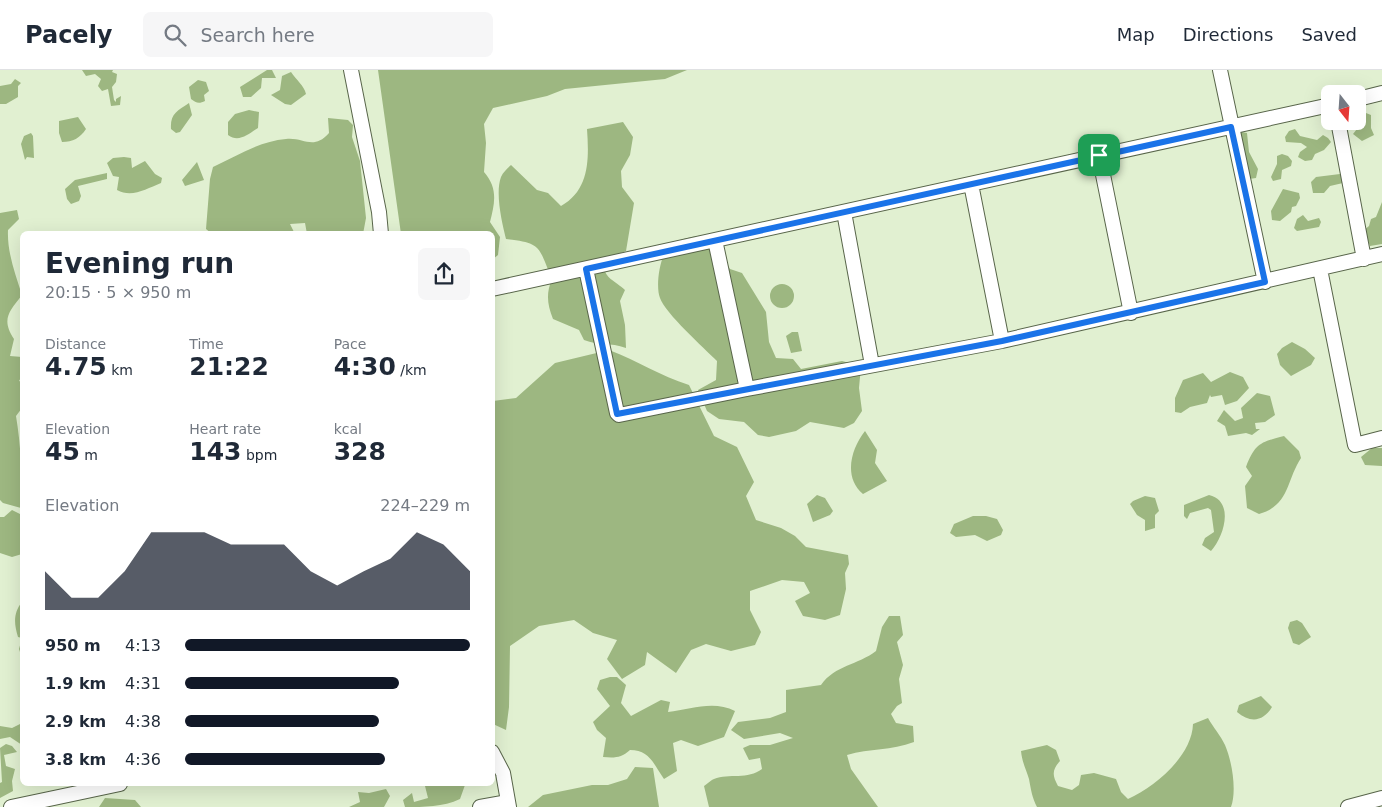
<!DOCTYPE html>
<meta charset="utf-8">
<style>
body{margin:0;font-family:"DejaVu Sans",sans-serif;background:#f6f6f7;color:#1f2937;height:100vh;display:flex;flex-direction:column;font-size:19px;white-space:nowrap}
*{box-sizing:border-box;margin:0}
p{font-size:16px;color:#747a83}
.icon{flex:none;width:28px;height:28px;fill:none;stroke:currentColor;stroke-width:2;stroke-linecap:round;stroke-linejoin:round}
.map{position:relative;flex:1;overflow:hidden}
.side{position:absolute;left:20px;top:161px;width:475px;height:555px;display:flex;flex-direction:column;background:#fff;border-radius:8px;box-shadow:0 5px 20px #0002}
.side>*{flex:none}
.needle{width:32px;rotate:163deg}
.fabs{position:absolute;left:1321px;top:15px;display:grid;gap:10px}
.fabs a{display:grid;place-items:center;width:45px;height:45px;border-radius:8px;background:#fff;box-shadow:0 5px 20px #0002;font-size:25px}
.pin{position:absolute;display:grid;place-items:center;width:42px;height:42px;color:#fff;margin:-21px;border-radius:10px;box-shadow:0 2px 8px #0006}
.round{display:grid;place-items:center;flex:none;width:52px;height:52px;border-radius:8px;background:#f6f6f7}
.head{display:flex;align-items:center;justify-content:space-between;height:85px;padding:0 25px}
h1{font-size:28px;font-weight:600;line-height:38px}
.stats{display:grid;grid-template-columns:repeat(3,1fr);gap:8px;height:85px;padding:5px 25px}
.stats div{display:grid;align-content:center}
.stats b{font-size:25px;font-weight:600}
.stats small{font-size:14px;font-weight:400}
.stats p{font-size:14px}
.chart{height:140px;padding:10px 25px}
.chart p{display:flex;justify-content:space-between}
.chart svg{width:100%;height:90px;margin-top:5px;fill:#111827;opacity:.7}
ul{padding:0 25px;list-style:none;font-size:16px}
li{display:grid;grid-template-columns:80px 60px 1fr;align-items:center;height:38px}
li i{height:12px;border-radius:6px;background:#111827}
header{display:flex;align-items:center;gap:30px;box-sizing:border-box;height:70px;padding:0 25px;background:#fff;border-bottom:1px solid #e0e1e3}
header strong{font-size:24px}
nav{display:flex;gap:28px;margin-inline-start:auto;font-size:18px}
.search{width:350px;height:45px;background:#f6f6f7;display:flex;align-items:center;gap:12px;box-sizing:border-box;padding:0 18px;border-radius:8px;color:#747a83;font-size:19px}
.map>svg:first-child{display:block}
.forest{fill:#9db781}
.lines{fill:none;stroke-linecap:round;stroke-linejoin:round}
.minor-casing{stroke:#58654a;stroke-width:16}
.minor{stroke:#fff;stroke-width:14}
.route-casing{stroke:#fff;stroke-width:10}
.route{stroke:#1a73e8;stroke-width:6}
</style>
<header>
<strong>Pacely</strong>
<div class="search"><svg class="icon" aria-label="search" viewBox="0 0 24 24"><circle cx="10" cy="10" r="6"/><path d="M15 15l6 6"/></svg>Search here</div>
<nav><a>Map</a><a>Directions</a><a>Saved</a></nav>
</header>
<div class="map">
<svg width="1382" height="737" viewBox="0 0 1382 737">
<rect width="100%" height="100%" fill="#e1f0d1"/>
<!-- forest -->
<path class="forest" d="M 82,0 L 113,0 L 112,2 L 117,4 L 116,12 L 112,17 L 114,30 L 116,32 L 116,29 L 121,26 L 120,35 L 111,36 L 108,19 L 102,21 L 98,16 L 101,9 L 95,4 L 86,6 Z
M 267,0 L 272,0 L 276,8 L 262,8 L 261,18 L 251,27 L 243,27 L 240,17 Z
M 378,0 L 687,0 L 665,9 L 565,19 L 547,26 L 493,38 L 484,54 L 486,73 L 484,102 C 498,118 495,133 490,152 L 500,167 L 498,185 L 493,189 L 492,164 L 401,164 Z
M 291,2 C 296,10 304,15 306,24 L 291,35 L 285,34 L 271,25 L 280,20 L 282,6 Z
M 15,9 L 21,13 L 18,16 L 18,27 L 6,34 L 0,34 L 0,16 L 11,14 Z
M 198,10 L 206,12 L 209,21 L 204,25 L 205,31 C 199,34 196,33 191,29 L 189,17 Z
M 189,33 L 192,45 L 180,62 L 176,63 L 171,59 C 170,44 177,41 189,33 Z
M 249,40 L 259,42 L 258,58 C 248,64 239,73 228,65 L 228,52 L 235,44 Z
M 1366,43 L 1371,45 L 1371,58 L 1374,65 L 1362,71 L 1353,64 L 1357,59 L 1356,51 Z
M 78,47 L 86,59 C 80,68 73,72 62,72 L 59,63 L 59,51 Z
M 328,48 L 348,50 L 353,55 L 352,67 L 360,91 L 366,148 L 363,164 L 307,164 L 305,153 L 290,154 L 295,164 L 212,164 L 206,159 L 210,109 L 213,97 C 237,86 260,71 286,69 C 304,67 313,81 329,63 Z
M 623,52 L 633,67 L 630,85 L 621,101 L 622,117 L 634,133 L 626,181 L 606,189 C 600,207 613,209 625,220 L 620,231 L 625,255 L 626,278 C 610,272 599,276 584,270 L 579,260 L 553,249 C 547,234 546,223 552,209 C 538,177 543,173 506,169 C 502,153 495,123 501,107 C 503,102 508,98 511,95 L 537,120 L 548,123 L 561,136 C 590,120 589,88 587,59 Z
M 1295,59 L 1300,66 L 1317,70 L 1323,65 L 1328,68 L 1331,72 L 1324,80 L 1315,84 L 1312,90 L 1305,91 L 1298,87 L 1300,82 L 1307,77 L 1301,73 L 1286,72 L 1285,67 L 1289,61 Z
M 1242,62 L 1247,63 L 1249,82 L 1258,99 L 1256,108 L 1249,109 L 1238,64 Z
M 31,63 L 33,66 L 34,88 L 27,87 L 25,90 L 21,74 L 24,66 Z
M 1282,84 L 1288,86 L 1292,91 L 1291,96 L 1282,100 L 1281,109 L 1273,111 L 1271,107 L 1277,94 L 1277,86 Z
M 124,87 L 131,88 L 132,98 L 145,91 L 155,104 L 162,108 L 161,113 C 146,119 132,128 117,120 L 119,107 L 113,106 L 107,93 L 113,88 Z
M 197,92 L 204,110 L 185,116 L 182,110 Z
M 107,103 L 107,109 L 78,116 L 81,126 L 79,131 L 71,134 L 67,129 L 65,119 L 75,110 Z
M 1340,104 L 1344,104 L 1343,113 L 1330,116 L 1324,123 L 1313,123 L 1311,112 L 1316,107 Z
M 1283,119 L 1299,123 L 1300,128 L 1296,136 L 1292,137 L 1291,142 L 1280,151 L 1272,150 L 1271,141 Z
M 1382,132 L 1382,174 L 1370,176 L 1364,160 L 1369,156 L 1371,149 L 1376,147 Z
M 17,140 L 19,149 L 8,160 C 7,182 15,203 22,225 C 9,242 1,249 14,269 L 10,286 L 22,287 L 22,306 L 19,311 L 22,312 L 22,338 L 16,346 C 21,376 22,405 22,436 L 21,438 L 3,433 L 0,430 L 0,143 Z
M 1303,145 L 1308,151 L 1319,148 L 1321,152 L 1319,157 L 1297,161 L 1294,158 L 1297,149 Z
M 706,165 L 730,199 L 742,203 L 766,242 L 769,272 L 776,288 L 793,289 L 801,299 L 842,291 L 861,296 L 859,318 L 862,341 L 854,353 L 844,358 L 810,352 L 796,361 L 769,367 L 758,365 L 744,352 L 719,349 L 707,341 L 698,320 L 716,310 L 717,291 C 704,278 665,243 660,228 C 655,216 660,181 672,174 C 682,168 695,166 706,165 Z
M770 226a12 12 0 1 1 24 0a12 12 0 1 1-24 0Z
M 792,262 L 798,262 L 802,281 L 791,283 L 786,266 Z
M 1292,272 L 1305,279 L 1315,288 L 1311,295 L 1291,306 L 1280,295 L 1277,284 L 1282,278 Z
M 609,280 C 638,291 660,306 689,315 L 714,366 L 737,377 L 754,412 L 746,426 L 756,450 L 781,458 L 795,466 L 806,477 L 848,485 L 849,494 L 845,503 L 846,519 L 840,545 L 825,550 L 803,546 L 795,531 L 810,523 L 804,512 L 782,510 L 750,521 L 750,540 L 761,562 L 755,575 L 731,581 L 706,574 L 691,580 L 676,603 L 647,582 L 645,595 L 622,609 L 607,589 L 617,570 L 593,563 L 574,550 L 539,556 L 510,576 L 509,637 L 506,660 L 493,654 L 493,331 L 516,328 L 555,293 Z
M 1230,302 L 1243,307 L 1249,318 L 1237,331 L 1225,335 L 1222,325 L 1211,327 L 1210,325 L 1207,333 L 1190,337 L 1181,343 L 1175,342 L 1175,328 L 1183,310 L 1203,303 L 1211,312 Z
M 1257,323 L 1270,326 L 1275,345 L 1265,352 L 1255,353 L 1256,359 L 1260,359 L 1252,365 L 1246,363 L 1228,366 L 1225,356 L 1217,351 L 1224,340 L 1235,351 L 1243,348 L 1241,338 Z
M 865,361 L 877,380 L 875,393 L 887,411 L 863,424 C 843,407 851,379 865,361 Z
M 1284,366 L 1299,381 L 1301,388 C 1286,411 1290,435 1259,444 L 1247,438 L 1245,416 L 1252,406 L 1246,397 C 1255,373 1261,372 1284,366 Z
M 1372,378 L 1382,378 L 1382,396 L 1365,395 L 1361,387 Z
M 817,425 L 825,428 L 833,441 L 830,445 L 813,452 L 807,434 Z
M 1209,425 C 1235,431 1224,467 1211,481 L 1202,475 L 1205,468 L 1214,462 L 1211,440 L 1208,438 L 1190,443 L 1187,449 L 1184,446 L 1184,435 Z
M 1145,426 L 1155,428 L 1159,441 L 1155,445 L 1155,458 L 1145,461 L 1145,450 L 1137,445 L 1130,434 L 1133,431 Z
M 12,440 L 22,445 L 22,484 L 12,487 L 0,483 L 0,447 L 4,447 Z
M 973,446 L 986,446 L 997,449 L 1003,460 L 1001,465 L 987,471 L 975,465 L 956,467 L 950,463 L 954,454 Z
M 22,532 L 22,588 L 19,579 L 22,568 L 18,567 C 14,554 13,543 22,532 Z
M 889,546 L 900,546 L 903,565 L 897,572 L 903,595 L 899,609 L 902,633 L 897,636 L 891,644 L 896,653 L 913,656 L 914,672 C 891,681 870,678 847,685 L 851,699 L 878,737 L 709,737 L 704,716 C 707,714 711,710 714,709 C 729,703 748,710 762,699 L 760,688 L 749,690 L 743,678 L 750,675 L 770,675 L 793,668 L 780,663 L 744,669 L 731,660 L 738,652 L 770,648 L 786,642 L 786,620 L 821,615 C 835,595 858,595 876,581 L 882,557 Z
M 1297,550 L 1302,553 L 1311,567 L 1299,575 L 1293,573 L 1288,558 L 1290,552 Z
M 610,607 L 617,607 L 626,615 L 621,633 L 631,646 L 661,630 L 670,632 L 668,642 C 691,639 714,630 735,641 L 724,667 L 698,676 L 681,670 L 673,673 L 677,701 L 664,709 C 654,695 650,680 630,680 C 621,688 615,688 603,687 L 606,668 L 597,660 L 593,652 L 610,636 L 597,619 L 600,610 Z
M 1261,626 L 1272,637 C 1263,652 1250,653 1237,642 L 1239,635 Z
M 1208,648 C 1213,657 1221,666 1225,675 C 1232,691 1237,721 1231,737 L 1037,737 C 1032,727 1031,720 1029,709 C 1026,699 1022,692 1021,681 L 1047,675 L 1056,680 L 1060,691 C 1052,700 1052,705 1058,716 L 1072,720 L 1079,715 L 1081,705 L 1094,703 L 1116,709 L 1121,722 L 1128,729 C 1155,717 1192,686 1193,654 Z
M 22,653 L 22,675 L 10,667 L 0,669 L 0,656 L 12,658 Z
M 6,674 L 12,676 L 17,682 L 4,685 L 6,696 L 15,699 L 12,711 L 13,721 L 0,728 L 0,713 L 2,712 L 0,678 Z
M 635,697 L 653,698 L 659,737 L 528,737 L 543,725 L 592,715 L 608,715 L 627,709 Z
M 433,714 L 465,715 L 460,729 C 443,737 424,737 405,737 L 403,730 L 412,723 L 414,732 L 428,728 L 425,716 Z
M 386,719 L 390,726 L 384,737 L 349,737 L 360,732 L 358,722 L 369,723 Z
M 105,728 L 135,730 L 141,737 L 99,737 Z"/>
<g class="lines">
<!-- minor casing -->
<g class="minor-casing">
<path id="minor" d="M 351,0 L 379,142 L 381,164
M 1220,0 L 1265,212
M 1358,29 L 1382,23
M 1338,51 L 1364,189
M 1099,85 L 1131,243
M 971,114 L 1002,271
M 844,142 L 872,295
M 715,170 L 747,319
M 586,199 L 617,343 L 619,345 L 747,319 L 1002,271 L 1382,184
M 1320,199 L 1355,375 L 1382,368
M 492,219 L 1330,35
M 492,682 L 503,703 L 509,737
M 11,737 L 120,714
M 480,737 L 508,732
M 1348,737 L 1382,728"/>
</g>
<!-- minor -->
<use href="#minor" class="minor"/>
</g>
<g class="lines">
<!-- route casing -->
<g class="route-casing">
<path id="route" d="M 1231,57 L 1265,212 L 1002,271 L 617,344 L 586,199 Z"/>
</g>
<!-- route -->
<use href="#route" class="route"/>
</g>
</svg>
<div class="fabs">
<a><svg class="needle" viewBox="-14 -14 28 28"><path d="M0-13l5 13h-10z" fill="#e53935"/><path d="M0 13l5-13h-10z" fill="#747a83"/></svg></a>
</div>
<div class="pin" style="left:1099px;top:85px;background:#1e9e55"><svg class="icon" aria-label="arrive" viewBox="0 0 24 24"><path d="M6 21V4h12l-3 4 3 4H6"/></svg></div>
<section class="side">
<div class="head"><div><h1>Evening run</h1><p>20:15 · 5 × 950 m</p></div><a class="round"><svg class="icon" aria-label="share" viewBox="0 0 24 24"><path d="M12 15V3M7 8l5-5 5 5M5 13v7h14v-7"/></svg></a></div>
<div class="stats">
<div><p>Distance</p><b>4.75<small> km</small></b></div>
<div><p>Time</p><b>21:22</b></div>
<div><p>Pace</p><b>4:30<small> /km</small></b></div>
</div>
<div class="stats">
<div><p>Elevation</p><b>45<small> m</small></b></div>
<div><p>Heart rate</p><b>143<small> bpm</small></b></div>
<div><p>kcal</p><b>328</b></div>
</div>
<div class="chart"><p><span>Elevation</span>224–229 m</p>
<svg viewBox="0 0 160 44" preserveAspectRatio="none"><path d="M0 44V25L10 38L20 38L30 25L40 6L50 6L60 6L70 12L80 12L90 12L100 25L110 32L120 25L130 19L140 6L150 12L160 25V44z"/></svg>
</div>
<ul>
<li><b>950 m</b>4:13<i style="width:100%"></i></li>
<li><b>1.9 km</b>4:31<i style="width:75%"></i></li>
<li><b>2.9 km</b>4:38<i style="width:68%"></i></li>
<li><b>3.8 km</b>4:36<i style="width:70%"></i></li>
</ul>
</section>
</div>
